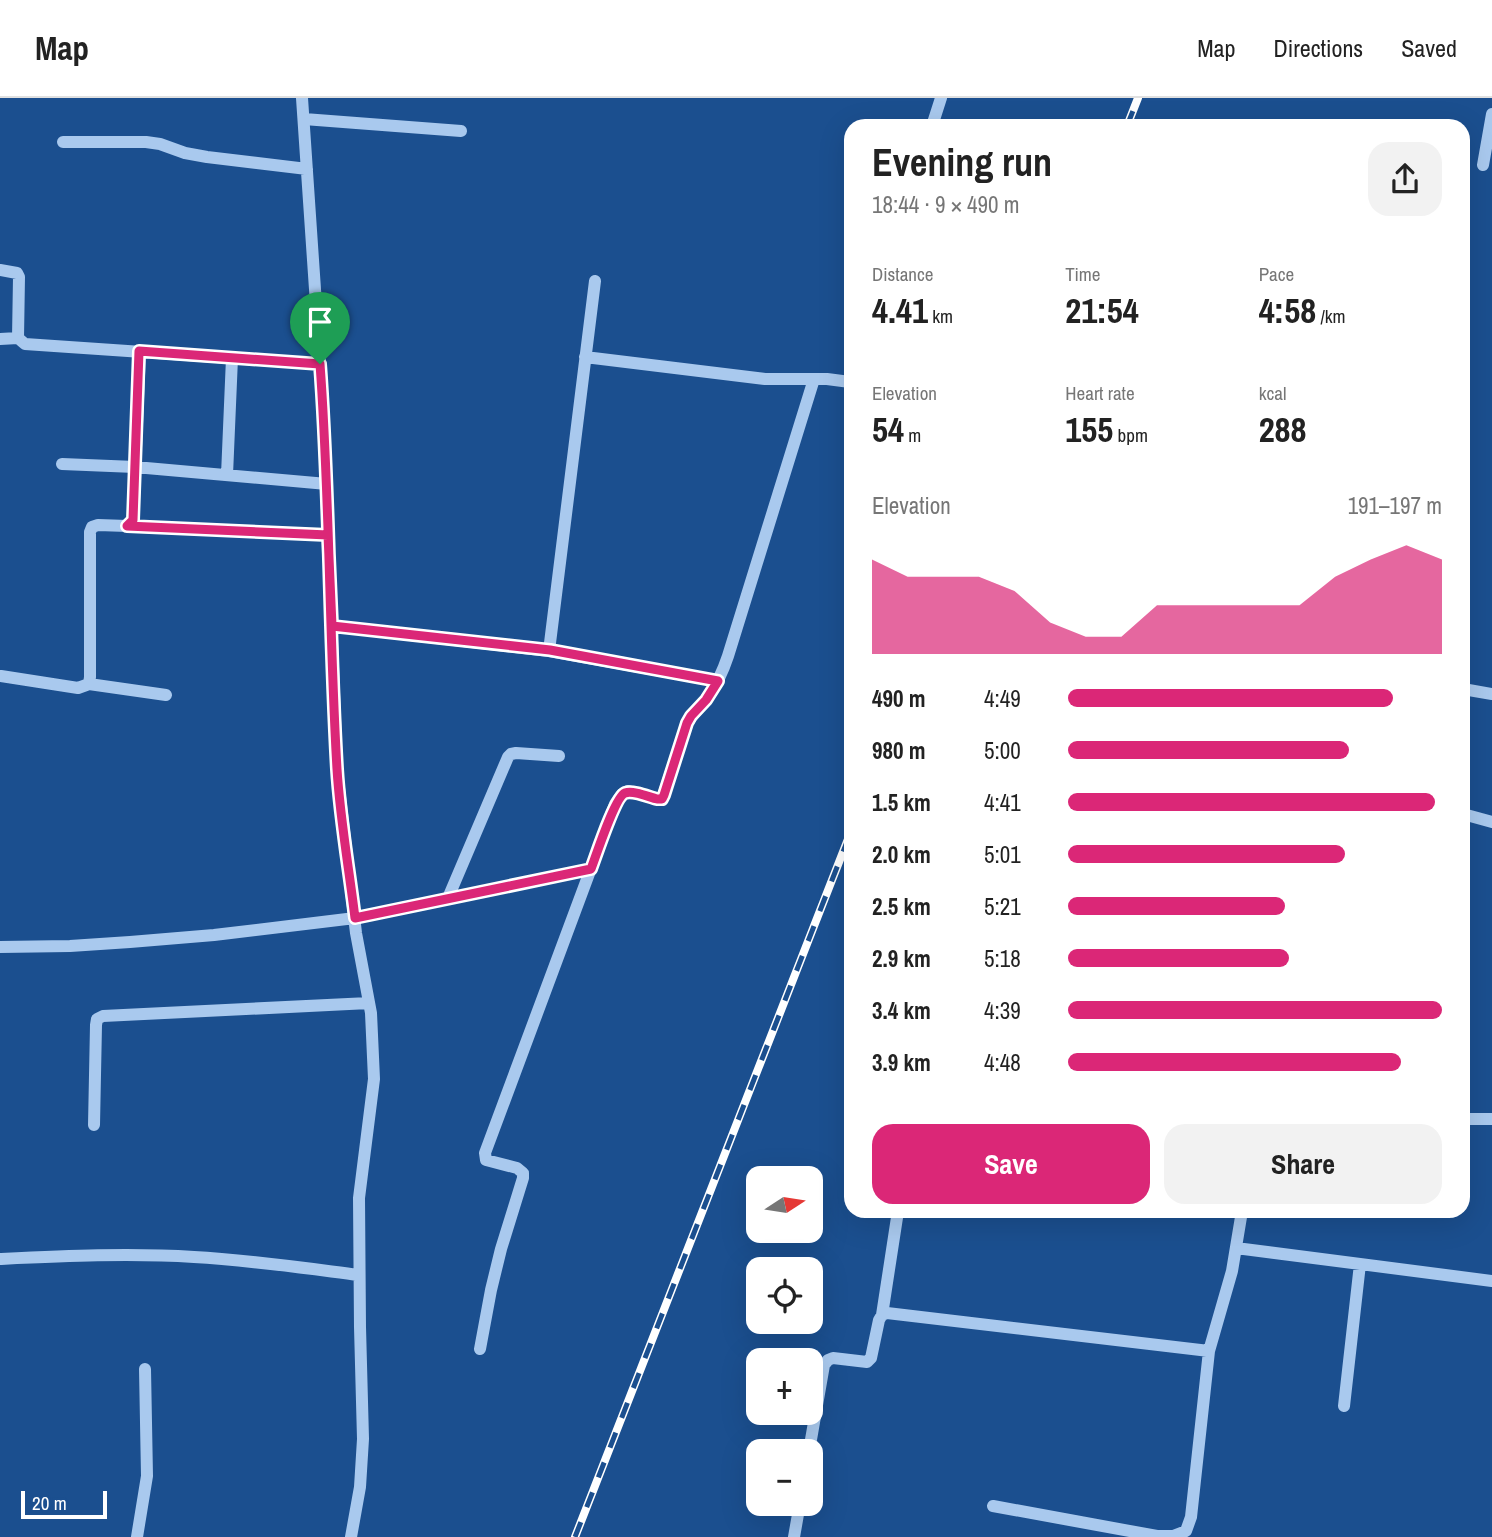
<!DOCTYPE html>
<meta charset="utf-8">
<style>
body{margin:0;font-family:"Archivo Narrow",sans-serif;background:#f2f2f2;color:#222;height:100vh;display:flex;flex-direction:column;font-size:26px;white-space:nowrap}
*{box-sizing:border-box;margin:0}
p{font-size:23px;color:#767676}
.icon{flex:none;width:38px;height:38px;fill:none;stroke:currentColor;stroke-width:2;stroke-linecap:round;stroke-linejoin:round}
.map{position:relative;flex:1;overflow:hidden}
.panel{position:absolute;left:844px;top:21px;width:626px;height:1099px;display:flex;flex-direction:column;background:#fff;border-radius:21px;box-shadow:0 7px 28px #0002}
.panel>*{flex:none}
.needle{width:46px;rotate:78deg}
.controls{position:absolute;left:746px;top:1068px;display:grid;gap:14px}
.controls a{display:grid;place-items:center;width:77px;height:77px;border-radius:14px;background:#fff;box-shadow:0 7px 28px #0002;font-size:35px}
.scale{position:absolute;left:21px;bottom:18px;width:86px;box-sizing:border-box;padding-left:7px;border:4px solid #fff;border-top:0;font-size:19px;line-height:24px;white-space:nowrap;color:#fff;-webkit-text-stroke:5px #1b4f8f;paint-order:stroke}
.pin{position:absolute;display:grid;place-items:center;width:60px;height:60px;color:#fff;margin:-72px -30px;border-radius:50% 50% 50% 0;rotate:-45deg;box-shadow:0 0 7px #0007}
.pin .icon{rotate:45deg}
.round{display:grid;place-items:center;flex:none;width:74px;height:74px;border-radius:21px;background:#f2f2f2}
.overview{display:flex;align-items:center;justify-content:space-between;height:119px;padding:0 28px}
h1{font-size:38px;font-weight:700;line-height:52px}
.stats{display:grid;grid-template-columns:repeat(3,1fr);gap:10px;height:119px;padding:7px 28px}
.stats div{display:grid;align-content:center}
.stats b{font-size:35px;font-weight:700}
.stats small{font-size:19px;font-weight:400}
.stats p{font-size:19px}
.chart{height:196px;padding:14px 28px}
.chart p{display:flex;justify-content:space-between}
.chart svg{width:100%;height:126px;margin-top:7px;fill:#db2777;opacity:.7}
.button{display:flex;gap:14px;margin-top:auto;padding:14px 28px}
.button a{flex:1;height:80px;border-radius:21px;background:#db2777;color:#fff;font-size:28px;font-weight:700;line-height:80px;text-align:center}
.button a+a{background:#f2f2f2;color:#222}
ul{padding:0 28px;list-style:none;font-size:23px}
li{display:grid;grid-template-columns:112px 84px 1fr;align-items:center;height:52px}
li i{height:18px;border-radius:9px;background:#db2777}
header{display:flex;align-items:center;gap:42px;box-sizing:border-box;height:98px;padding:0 35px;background:#fff;border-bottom:2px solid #e0e0e0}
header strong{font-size:33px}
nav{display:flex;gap:38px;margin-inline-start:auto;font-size:24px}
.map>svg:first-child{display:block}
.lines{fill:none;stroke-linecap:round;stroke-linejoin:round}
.minor{stroke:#a9c9ee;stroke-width:12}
.rail-casing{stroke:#fff;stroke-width:8}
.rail{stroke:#1b4f8f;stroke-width:5;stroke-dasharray:16;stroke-linecap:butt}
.route-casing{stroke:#fff;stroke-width:14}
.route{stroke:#db2777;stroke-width:9}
</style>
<header>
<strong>Map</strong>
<nav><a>Map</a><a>Directions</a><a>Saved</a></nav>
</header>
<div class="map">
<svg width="1492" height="1439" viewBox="0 0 1492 1439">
<rect width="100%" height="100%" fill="#1b4f8f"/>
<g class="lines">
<!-- minor -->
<path class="minor" d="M 302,0 L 323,309 L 337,673 L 356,835 L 371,915 L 374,981 L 359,1100 L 360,1229 L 363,1341 L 360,1389 L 351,1439
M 304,21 L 461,33
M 932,28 L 941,0
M 63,44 L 146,44 L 160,46 L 185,55 L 207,59 L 307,71
M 1483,67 L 1492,16
M 0,172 L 17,175 L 19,179 L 18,240 L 25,246 L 320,266
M 0,241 L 18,240
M 585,259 L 765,281 L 827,281 L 850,284
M 62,366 L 135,369 L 327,386
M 227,377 L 232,260
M 127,428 L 328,437
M 332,528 L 549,553 L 718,583
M 549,553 L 595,183
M 1,578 L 78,590 L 89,586 L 90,579 L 90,434 L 92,429 L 98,427 L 127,428 L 133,422 L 140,253
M 89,586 L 166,597
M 1463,591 L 1492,596
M 1463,716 L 1492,724
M 448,800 L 508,659 L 511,656 L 516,655 L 559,658
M 0,849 L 70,848 L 130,844 L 214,837 L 355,820 L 591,771
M 1463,1021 L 1492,1021
M 94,1027 L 96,927 L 97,921 L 103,918 L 369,905
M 1236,1150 L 1492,1183
M 0,1161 C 65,1158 129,1155 194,1159 C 249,1162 304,1170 359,1177
M 882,1217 L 898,1113
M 480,1251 L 491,1192 L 501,1151 L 523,1080 L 523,1075 L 517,1070 L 486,1062 L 485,1055 L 615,706 L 622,696 L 628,693 L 657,701 L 662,701 L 687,625 C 693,616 701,608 708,599 C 717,586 723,573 728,558 L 814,281
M 1344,1308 L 1360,1166
M 809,1353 L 824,1267 L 828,1262 L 833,1260 L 867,1264 L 871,1260 L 879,1222 L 882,1217 L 887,1215 L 1209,1253
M 993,1408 L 1157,1438 L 1173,1438 L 1186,1433 L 1191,1419 L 1209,1253 L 1232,1173 L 1242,1113
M 137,1439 L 147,1378 L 145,1271
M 794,1439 L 800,1405"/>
<!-- rail casing -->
<g class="rail-casing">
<path id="rail" d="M 1127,28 L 1138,0
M 575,1439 L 850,736"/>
</g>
<!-- rail -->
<use href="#rail" class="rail"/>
</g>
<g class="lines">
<!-- route casing -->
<g class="route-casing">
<path id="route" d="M 320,266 C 330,401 329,536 337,671 C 340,721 349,770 355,820 L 591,771 C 596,758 615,699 625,695 C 633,692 649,699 657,701 L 662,701 L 664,697 L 687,625 L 691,618 L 706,602 L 718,583 L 550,552 L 332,528 L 328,437 L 127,428 L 133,422 L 139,253 L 320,266"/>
</g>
<!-- route -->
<use href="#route" class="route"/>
</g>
</svg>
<div class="controls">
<a><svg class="needle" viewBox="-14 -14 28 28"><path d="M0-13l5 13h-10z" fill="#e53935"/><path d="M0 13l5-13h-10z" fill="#767676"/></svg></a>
<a><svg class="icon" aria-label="locate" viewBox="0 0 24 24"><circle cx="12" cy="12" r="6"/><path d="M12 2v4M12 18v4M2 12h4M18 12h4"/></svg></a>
<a>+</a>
<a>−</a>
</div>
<div class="scale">20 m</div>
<div class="pin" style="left:320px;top:266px;background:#1e9e55"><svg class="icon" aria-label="arrive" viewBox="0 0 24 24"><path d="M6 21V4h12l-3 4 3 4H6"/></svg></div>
<section class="panel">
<div class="overview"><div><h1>Evening run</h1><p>18:44 · 9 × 490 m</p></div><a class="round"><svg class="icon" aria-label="share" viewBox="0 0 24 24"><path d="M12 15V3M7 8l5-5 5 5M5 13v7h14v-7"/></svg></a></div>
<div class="stats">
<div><p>Distance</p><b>4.41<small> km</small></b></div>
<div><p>Time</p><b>21:54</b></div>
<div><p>Pace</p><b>4:58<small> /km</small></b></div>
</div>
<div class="stats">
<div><p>Elevation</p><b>54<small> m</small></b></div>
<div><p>Heart rate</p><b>155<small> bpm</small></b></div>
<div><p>kcal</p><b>288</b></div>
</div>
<div class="chart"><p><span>Elevation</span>191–197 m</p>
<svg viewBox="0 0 160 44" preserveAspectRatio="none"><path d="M0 44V11L10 17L20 17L30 17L40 22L50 33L60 38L70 38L80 27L90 27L100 27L110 27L120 27L130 17L140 11L150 6L160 11V44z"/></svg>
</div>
<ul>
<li><b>490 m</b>4:49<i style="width:87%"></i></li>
<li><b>980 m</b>5:00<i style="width:75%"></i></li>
<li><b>1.5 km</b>4:41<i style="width:98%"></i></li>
<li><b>2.0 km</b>5:01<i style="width:74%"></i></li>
<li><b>2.5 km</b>5:21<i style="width:58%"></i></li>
<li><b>2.9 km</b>5:18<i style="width:59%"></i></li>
<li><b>3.4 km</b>4:39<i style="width:100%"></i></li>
<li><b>3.9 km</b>4:48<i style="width:89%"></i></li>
</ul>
<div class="button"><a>Save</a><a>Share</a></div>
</section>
</div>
